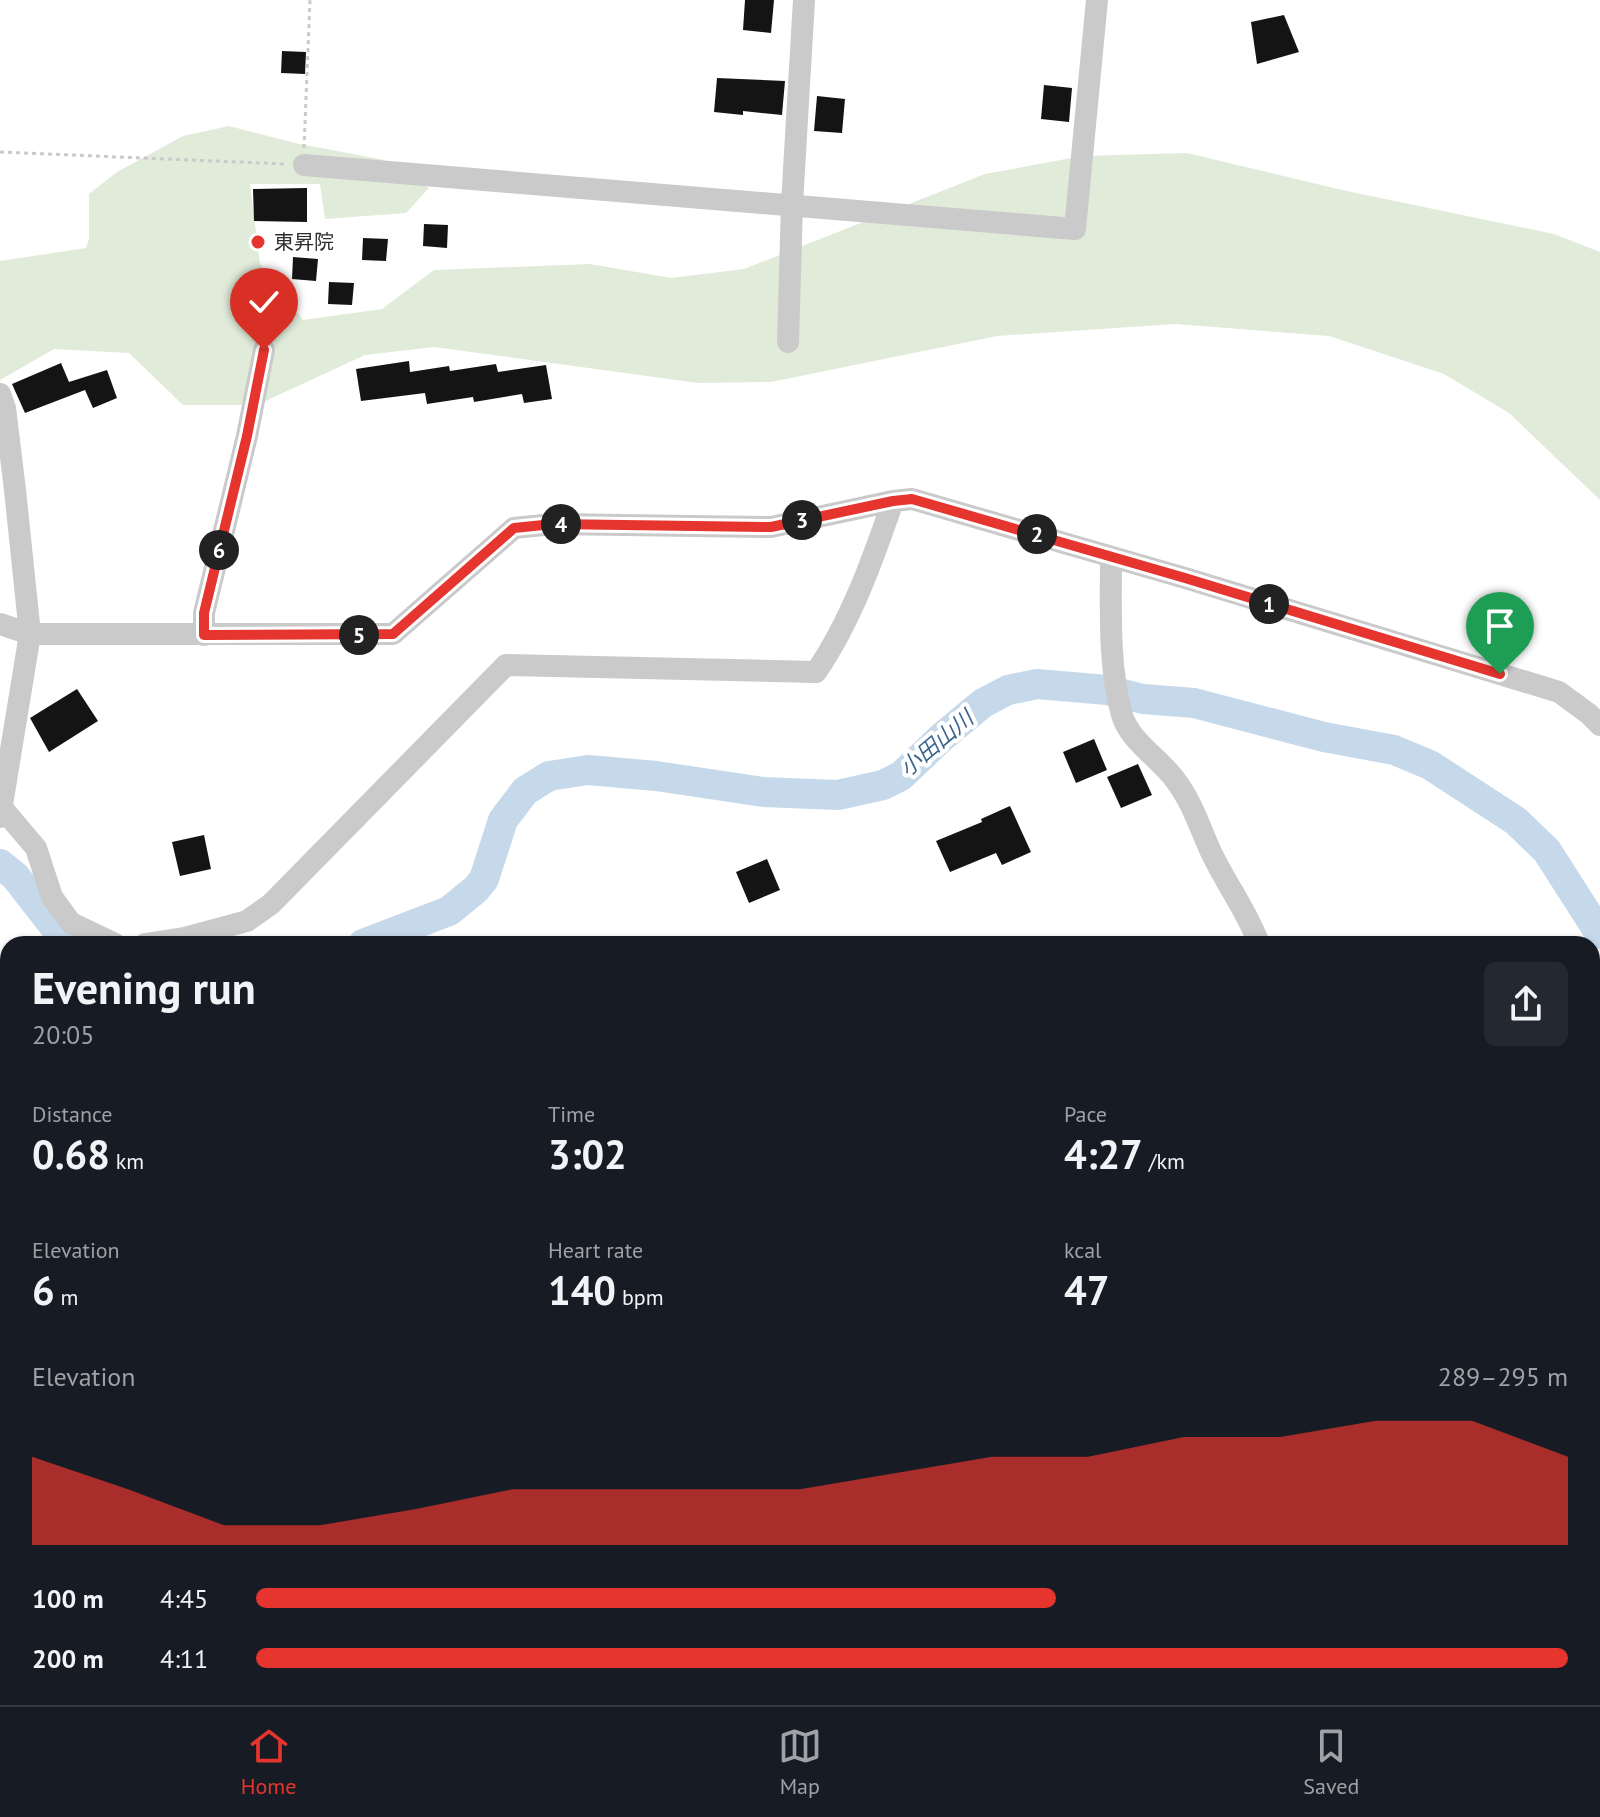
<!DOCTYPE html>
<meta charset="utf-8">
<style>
body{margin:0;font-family:"PT Sans","Noto Sans JP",sans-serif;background:#242831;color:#f1f3f6;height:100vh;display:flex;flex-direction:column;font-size:30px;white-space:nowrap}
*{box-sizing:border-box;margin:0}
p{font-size:26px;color:#9ea1a6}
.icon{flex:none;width:44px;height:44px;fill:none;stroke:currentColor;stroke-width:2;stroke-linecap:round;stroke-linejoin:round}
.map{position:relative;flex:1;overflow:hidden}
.details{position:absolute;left:0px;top:936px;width:1600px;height:770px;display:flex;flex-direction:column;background:#171b24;border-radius:24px 24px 0 0;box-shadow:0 2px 6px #0004}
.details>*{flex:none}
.pin{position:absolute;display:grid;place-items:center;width:68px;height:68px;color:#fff;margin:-82px -34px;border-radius:50% 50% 50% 0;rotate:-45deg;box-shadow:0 0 8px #0007}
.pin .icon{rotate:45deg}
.km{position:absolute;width:40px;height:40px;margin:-20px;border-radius:50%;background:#222;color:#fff;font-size:22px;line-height:40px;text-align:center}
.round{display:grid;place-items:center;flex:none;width:84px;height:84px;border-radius:12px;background:#242831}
.summary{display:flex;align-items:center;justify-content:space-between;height:136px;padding:0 32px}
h1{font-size:44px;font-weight:800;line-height:60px}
.metrics{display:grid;grid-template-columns:repeat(3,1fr);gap:12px;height:136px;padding:8px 32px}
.metrics div{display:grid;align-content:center}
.metrics b{font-size:40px;font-weight:800}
.metrics small{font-size:22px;font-weight:400}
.metrics p{font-size:22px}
.chart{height:224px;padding:16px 32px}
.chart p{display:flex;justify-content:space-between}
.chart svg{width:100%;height:144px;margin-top:8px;fill:#e6352e;opacity:.7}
ul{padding:0 32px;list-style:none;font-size:26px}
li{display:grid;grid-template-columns:128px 96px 1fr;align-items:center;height:60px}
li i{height:20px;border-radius:10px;background:#e6352e}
.tabs{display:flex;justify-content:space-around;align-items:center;height:112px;border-top:2px solid #363941;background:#171b24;font-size:22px;color:#9ea1a6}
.tabs a{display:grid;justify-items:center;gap:4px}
.tabs .active{color:#e6352e}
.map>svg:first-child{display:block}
.green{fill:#e1ebda}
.water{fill:#c6d9eb}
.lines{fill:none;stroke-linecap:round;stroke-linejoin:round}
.river{stroke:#c6d9eb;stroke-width:30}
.building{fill:#141414}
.path{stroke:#cacaca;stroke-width:3;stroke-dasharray:4 4;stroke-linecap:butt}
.minor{stroke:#cacaca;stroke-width:22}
.route-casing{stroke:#fff;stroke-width:16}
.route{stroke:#e6352e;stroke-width:10}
.poi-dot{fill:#e6352e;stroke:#fff;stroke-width:3}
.labels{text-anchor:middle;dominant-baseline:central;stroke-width:8;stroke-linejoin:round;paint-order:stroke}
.poi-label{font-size:20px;fill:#2d2d2d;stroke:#fff;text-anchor:start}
.water-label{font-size:22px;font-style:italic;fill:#3b658f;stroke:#fff}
</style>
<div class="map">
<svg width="1600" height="1705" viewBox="0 0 1600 1705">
<rect width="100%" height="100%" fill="#fff"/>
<!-- green -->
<path class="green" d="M 229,126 L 295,143 L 384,160 L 429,188 L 406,213 L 325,219 L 320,184 L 250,184 L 260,264 L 303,320 L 382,309 L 434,270 L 590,264 L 671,278 L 744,269 L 985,174 L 1082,156 L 1187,153 L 1342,190 L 1554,234 L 1600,252 L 1600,500 L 1509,413 L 1444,374 L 1329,336 L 1175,324 L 997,336 L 771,382 L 698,383 L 434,347 L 365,355 L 257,405 L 183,405 L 129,353 L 54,349 L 0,380 L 0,261 L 86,248 L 89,239 L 89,194 L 117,172 L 183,136 Z
M 0,1541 L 8,1547 L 8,1698 L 196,1698 L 204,1705 L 0,1705 Z"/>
<!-- water -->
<path class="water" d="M 0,1547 L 8,1549 L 8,1698 L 57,1698 L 51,1705 L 0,1705 Z
M 146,1698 L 330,1698 L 329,1705 L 147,1705 Z
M 408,1698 L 432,1698 L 452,1705 L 394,1705 Z"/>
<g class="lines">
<!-- river -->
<path class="river" d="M 0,864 L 15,876 L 68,944
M 363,944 L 449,911 L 476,889 L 484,879 L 503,820 L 525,791 L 549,776 L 588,770 L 656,776 L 763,792 L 838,795 L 883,785 L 901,776 L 942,737 L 983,703 L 1008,690 L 1037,684 L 1107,690 L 1143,699 L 1194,703 L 1324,737 L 1394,750 L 1430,765 L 1516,821 L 1547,851 L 1600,934"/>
</g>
<!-- building -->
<path class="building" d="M 745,0 L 774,0 L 771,33 L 743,30 Z
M 1284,15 L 1299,52 L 1257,64 L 1251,22 Z
M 282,51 L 306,52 L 305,74 L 281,73 Z
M 717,78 L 785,81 L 782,115 L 743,111 L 743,115 L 714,112 Z
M 1044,85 L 1072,88 L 1069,122 L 1041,119 Z
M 817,96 L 845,99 L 842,133 L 814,131 Z
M 307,188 L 307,222 L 254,221 L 253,189 Z
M 424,224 L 448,225 L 447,248 L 423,246 Z
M 363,238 L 388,239 L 386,261 L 362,260 Z
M 293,257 L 318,259 L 316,281 L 292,279 Z
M 329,282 L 354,283 L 352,305 L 328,304 Z
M 409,361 L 410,372 L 449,366 L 450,371 L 496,364 L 498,372 L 546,365 L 552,399 L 524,403 L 522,394 L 474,402 L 473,397 L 427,404 L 425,393 L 361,401 L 356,369 Z
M 61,363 L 69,382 L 107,370 L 117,398 L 93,408 L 85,390 L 25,413 L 12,384 Z
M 77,689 L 98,721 L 49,752 L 30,718 Z
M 1094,739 L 1107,770 L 1076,783 L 1063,752 Z
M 1138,764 L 1152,795 L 1121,808 L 1107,777 Z
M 1010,806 L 1031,852 L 1002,865 L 996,853 L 950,872 L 936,841 L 982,822 L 981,819 Z
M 204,835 L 211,869 L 180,876 L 172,842 Z
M 767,859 L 780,890 L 749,903 L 736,872 Z"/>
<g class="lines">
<!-- path -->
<path class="path" d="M 304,148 L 310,0
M 0,152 L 285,164
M 347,1698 L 347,1705"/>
<!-- minor -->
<path class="minor" d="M 304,165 L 1075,229 L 1097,0
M 788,342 L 792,204 L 804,0
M 0,394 L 5,408 L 15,490 L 30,634 L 0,817
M 1111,557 C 1111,608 1108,665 1122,715 C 1130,742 1161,759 1176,781 C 1192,802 1200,828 1211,852 C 1226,884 1247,911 1259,944
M 0,624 L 30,634 L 393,634 L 514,528 L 553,524 L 771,527 L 893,501 L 912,499 L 1185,578 L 1559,692 L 1589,714 L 1600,725
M 204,635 L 204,613 L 247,436 L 264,350
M 3,809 L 36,848 L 52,897 L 71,923 L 115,944
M 145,944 L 184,938 L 247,921 L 271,904 L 506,665 L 816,672 C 851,621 873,559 893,501
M 0,1140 L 8,1140
M 1592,1379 L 1600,1383
M 0,1386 L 8,1386
M 1592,1529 L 1600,1503
M 575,1698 L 596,1705
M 903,1698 L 926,1705
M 837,1705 L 837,1698
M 1533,1705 L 1536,1698"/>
</g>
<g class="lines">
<!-- route casing -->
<g class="route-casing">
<path id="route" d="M 264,350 L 247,436 L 204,613 L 204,635 L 393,634 L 514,528 L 553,524 L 771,527 L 893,501 L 912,499 L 1185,578 L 1500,674"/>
</g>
<!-- route -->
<use href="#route" class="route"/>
</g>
<!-- markers -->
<circle class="poi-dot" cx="258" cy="242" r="8"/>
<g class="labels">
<!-- poi labels -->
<g class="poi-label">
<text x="274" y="242">東昇院</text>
</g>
<!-- water labels -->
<g class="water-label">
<text transform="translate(936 743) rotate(-40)">小田山川</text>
</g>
</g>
</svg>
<div class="pin" style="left:1500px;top:674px;background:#1e9e55"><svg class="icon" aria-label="arrive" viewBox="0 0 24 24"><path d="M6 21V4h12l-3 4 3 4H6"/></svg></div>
<div class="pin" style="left:264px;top:350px;background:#d93025"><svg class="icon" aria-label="check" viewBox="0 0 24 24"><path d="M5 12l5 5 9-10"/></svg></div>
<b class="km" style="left:1269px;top:604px">1</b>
<b class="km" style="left:1037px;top:534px">2</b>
<b class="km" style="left:802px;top:520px">3</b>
<b class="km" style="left:561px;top:524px">4</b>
<b class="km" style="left:359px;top:635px">5</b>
<b class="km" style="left:219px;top:550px">6</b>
<section class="details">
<div class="summary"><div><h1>Evening run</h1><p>20:05</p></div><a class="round"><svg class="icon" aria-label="share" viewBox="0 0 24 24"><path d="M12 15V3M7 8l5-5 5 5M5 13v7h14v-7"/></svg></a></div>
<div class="metrics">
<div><p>Distance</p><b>0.68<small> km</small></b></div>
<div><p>Time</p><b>3:02</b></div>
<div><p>Pace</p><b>4:27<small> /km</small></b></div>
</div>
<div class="metrics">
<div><p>Elevation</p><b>6<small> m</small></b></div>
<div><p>Heart rate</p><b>140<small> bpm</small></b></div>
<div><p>kcal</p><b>47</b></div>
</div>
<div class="chart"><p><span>Elevation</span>289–295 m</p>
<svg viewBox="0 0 160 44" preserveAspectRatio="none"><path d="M0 44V17L10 27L20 38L30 38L40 33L50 27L60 27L70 27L80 27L90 22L100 17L110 17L120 11L130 11L140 6L150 6L160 17V44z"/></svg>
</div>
<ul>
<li><b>100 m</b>4:45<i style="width:61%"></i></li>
<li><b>200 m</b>4:11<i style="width:100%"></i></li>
</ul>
</section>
</div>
<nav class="tabs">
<a class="active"><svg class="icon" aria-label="home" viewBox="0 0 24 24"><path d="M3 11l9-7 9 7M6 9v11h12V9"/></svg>Home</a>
<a><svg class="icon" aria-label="map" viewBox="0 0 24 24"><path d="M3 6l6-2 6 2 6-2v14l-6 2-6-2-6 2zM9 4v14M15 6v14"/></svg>Map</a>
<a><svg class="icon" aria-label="saved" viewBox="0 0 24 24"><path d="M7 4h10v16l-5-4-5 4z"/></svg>Saved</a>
</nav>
